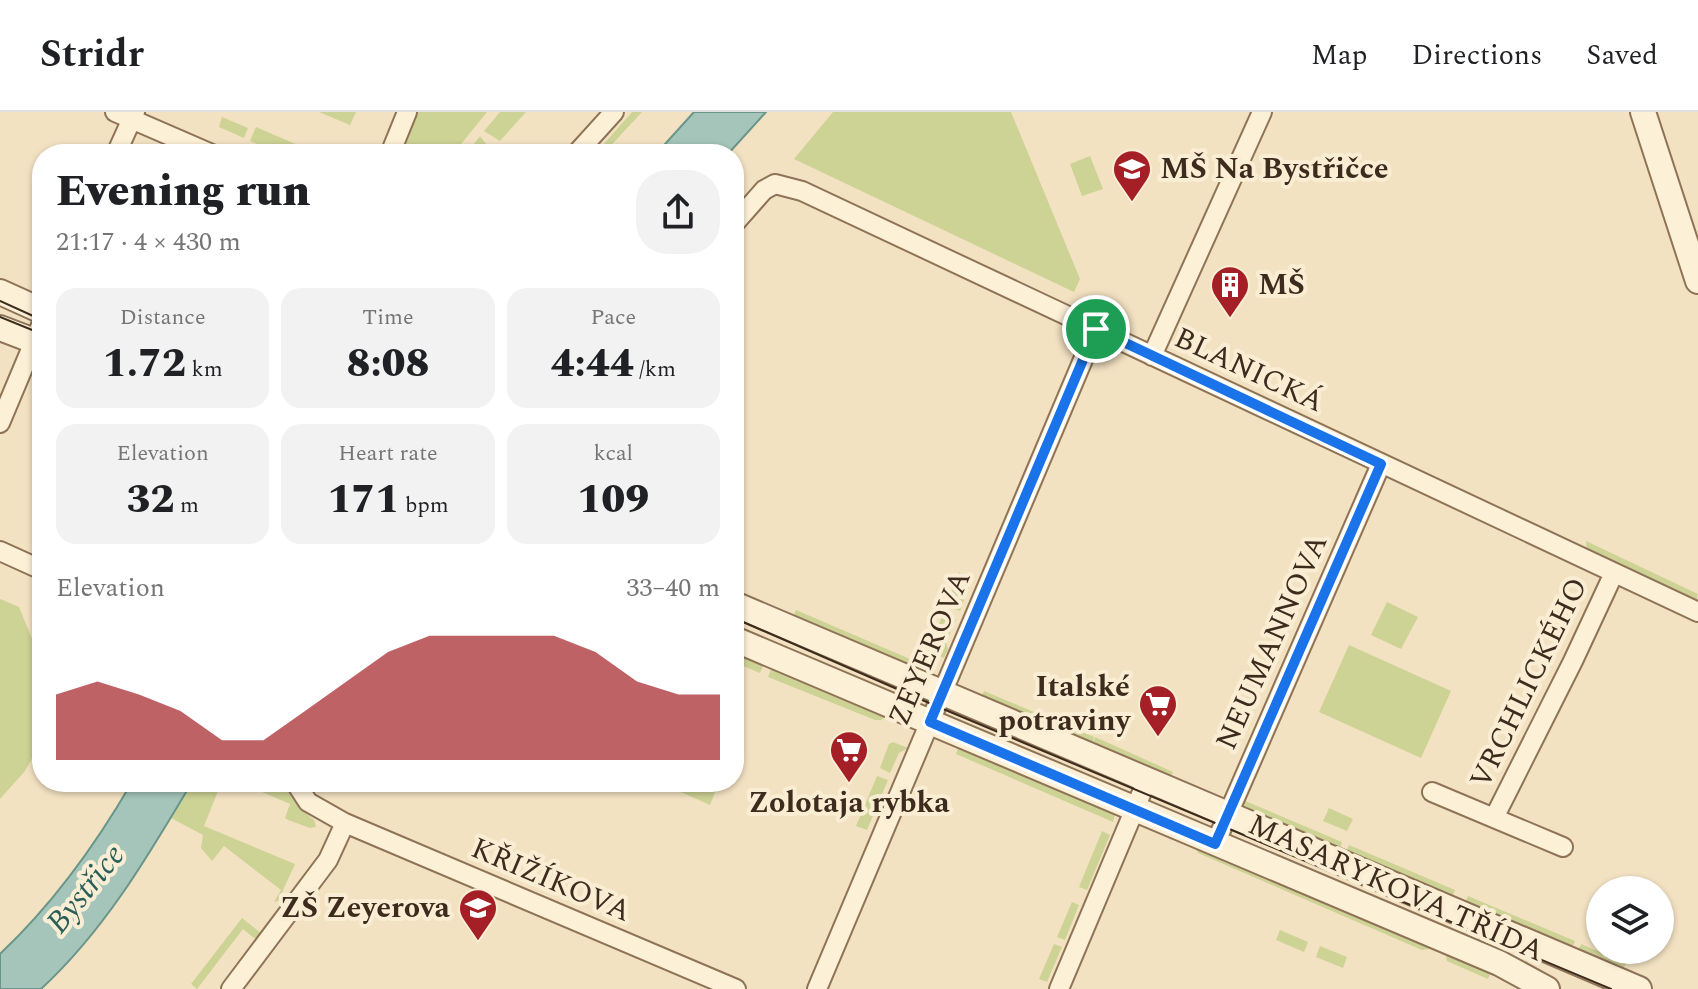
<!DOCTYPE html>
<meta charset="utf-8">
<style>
body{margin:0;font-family:Spectral,serif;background:#f2f2f2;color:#202124;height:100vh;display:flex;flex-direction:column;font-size:30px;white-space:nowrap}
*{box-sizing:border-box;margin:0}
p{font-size:26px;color:#757577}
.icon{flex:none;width:44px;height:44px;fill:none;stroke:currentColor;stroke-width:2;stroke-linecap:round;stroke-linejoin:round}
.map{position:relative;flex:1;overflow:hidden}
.details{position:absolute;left:32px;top:32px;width:712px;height:648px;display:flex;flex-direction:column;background:#fff;border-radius:32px;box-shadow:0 2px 6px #0004}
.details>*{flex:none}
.tools{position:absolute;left:1586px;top:764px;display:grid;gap:16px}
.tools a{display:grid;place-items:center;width:88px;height:88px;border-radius:50%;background:#fff;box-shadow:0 2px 6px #0004;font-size:40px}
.pin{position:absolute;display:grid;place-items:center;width:68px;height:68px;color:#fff;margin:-34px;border:4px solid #fff;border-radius:50%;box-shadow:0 2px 8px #0007}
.round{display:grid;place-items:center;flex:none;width:84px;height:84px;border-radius:32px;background:#f2f2f2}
.summary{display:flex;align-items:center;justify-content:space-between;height:136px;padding:0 24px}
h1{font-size:44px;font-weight:800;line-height:60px}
.stats{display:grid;grid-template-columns:repeat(3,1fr);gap:12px;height:136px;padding:8px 24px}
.stats div{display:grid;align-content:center;border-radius:20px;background:#f2f2f2;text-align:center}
.stats b{font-size:40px;font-weight:800}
.stats small{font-size:22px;font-weight:400}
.stats p{font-size:22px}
.chart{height:224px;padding:16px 24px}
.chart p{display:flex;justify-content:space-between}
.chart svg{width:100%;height:144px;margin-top:8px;fill:#a52026;opacity:.7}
header{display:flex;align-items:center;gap:48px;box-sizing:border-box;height:112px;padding:0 40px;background:#fff;border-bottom:2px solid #e0e0e0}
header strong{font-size:38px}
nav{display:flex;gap:44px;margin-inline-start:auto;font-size:28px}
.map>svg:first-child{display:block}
.green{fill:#cdd295}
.water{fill:#a5c5ba;stroke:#6a9589;stroke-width:2}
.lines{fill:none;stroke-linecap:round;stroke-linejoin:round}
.minor-casing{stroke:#8f7357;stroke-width:22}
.tertiary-casing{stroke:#8f7357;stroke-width:28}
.minor{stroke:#fcf0d7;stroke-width:18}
.tertiary{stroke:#fcf0d7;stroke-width:24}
.tram{stroke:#3d2b1d;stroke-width:2}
.route-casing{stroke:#fff;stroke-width:16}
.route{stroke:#1a73e8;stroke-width:10}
.labels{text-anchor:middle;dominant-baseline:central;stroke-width:8;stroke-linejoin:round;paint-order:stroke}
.poi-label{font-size:30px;font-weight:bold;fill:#3d2b1d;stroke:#f9edd3;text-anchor:start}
.street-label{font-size:30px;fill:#3d2b1d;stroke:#f9edd3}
.water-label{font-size:32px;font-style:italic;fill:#2a5e59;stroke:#f9edd3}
</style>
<header>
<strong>Stridr</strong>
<nav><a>Map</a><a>Directions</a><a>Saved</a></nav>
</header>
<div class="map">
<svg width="1698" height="877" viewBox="0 0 1698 877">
<rect width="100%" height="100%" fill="#f3e2c2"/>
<!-- green -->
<path class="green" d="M 319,0 L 356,0 L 350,13 Z
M 416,0 L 487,0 L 453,42 L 398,42 Z
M 500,0 L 526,0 L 500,29 L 484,19 Z
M 632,0 L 642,0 L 603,42 L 595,42 Z
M 833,0 L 1011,0 L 1080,167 L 1074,180 L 794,47 Z
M 222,5 L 248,16 L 244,26 L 219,15 Z
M 256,15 L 305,36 L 302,42 L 281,42 L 250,29 Z
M 480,24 L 491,38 L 488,42 L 466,42 Z
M 1090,44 L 1103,77 L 1082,84 L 1070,52 Z
M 1586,429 L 1698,482 L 1696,491 L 1587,439 Z
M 959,460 L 971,470 L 960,499 L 946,493 Z
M 0,487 L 19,495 L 42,551 L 42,629 L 25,659 L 0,687 Z
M 1387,490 L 1418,505 L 1401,537 L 1371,523 Z
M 796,498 L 910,547 L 905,559 L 791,509 Z
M 943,502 L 956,508 L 946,530 L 948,537 L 944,546 L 928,539 Z
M 1349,533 L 1451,579 L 1421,646 L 1319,600 Z
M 734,536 L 766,547 L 760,561 L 734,550 Z
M 774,550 L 886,604 L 881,608 L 875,608 L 768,565 Z
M 984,579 L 1094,625 L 1092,636 L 1095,625 L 1173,660 L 1168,671 L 979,589 Z
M 961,629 L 1112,695 L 1115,702 L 1113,710 L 956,642 Z
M 893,630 L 908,636 L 899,641 L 890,661 L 880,656 L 889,632 Z
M 877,664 L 888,668 L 867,718 L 856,714 Z
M 192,670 L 225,670 L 218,679 L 204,714 L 295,752 L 278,789 L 274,790 L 281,778 L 224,734 L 212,749 L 201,736 L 203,723 L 171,706 Z
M 239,670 L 281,670 L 300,696 L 314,708 L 316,715 L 310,716 L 288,708 L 285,706 L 290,692 Z
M 658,670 L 719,670 L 710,693 Z
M 1243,688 L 1342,730 L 1338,743 L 1244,696 Z
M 1329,696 L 1353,707 L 1347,719 L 1323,709 Z
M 1102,719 L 1110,723 L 1087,778 L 1079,775 Z
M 1349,733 L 1455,778 L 1450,790 L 1344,745 Z
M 1195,734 L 1433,831 L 1429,837 L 1422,838 L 1198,741 Z
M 1468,784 L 1575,829 L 1570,841 L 1463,795 Z
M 1072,790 L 1079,793 L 1065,828 L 1057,825 Z
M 242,806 L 262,822 L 258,826 L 254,826 L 243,817 L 197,877 L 191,872 Z
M 1280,818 L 1308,830 L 1304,840 L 1276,828 Z
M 1054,832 L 1062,835 L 1047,870 L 1039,867 Z
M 1581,832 L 1600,840 L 1604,845 L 1626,851 L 1621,862 L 1576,844 Z
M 1320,834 L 1347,845 L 1343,856 L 1316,845 Z
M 1445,839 L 1492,856 L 1488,867 L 1447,849 Z"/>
<!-- water -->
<path class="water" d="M 694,0 L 766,0 L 728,42 L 656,42 Z
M 132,670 L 192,670 C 148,744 105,818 41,877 L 0,877 L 0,842 C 54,791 95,734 132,670 Z"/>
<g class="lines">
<!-- minor casing -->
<g class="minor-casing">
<path id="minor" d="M 115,0 L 212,42
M 116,42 L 135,0
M 390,42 L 407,0
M 576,42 L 614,0
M 734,112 L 764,78 L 775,72 L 802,79 L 1698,500
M 1152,244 L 1262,0
M 0,311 L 42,211
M 0,439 L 42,458
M 295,670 L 308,690 L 345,711 L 736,877
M 1432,680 L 1563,735
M 1494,706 L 1573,549 L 1614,461
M 1215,732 L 1381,352
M 231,877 L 328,748 L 345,711
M 817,877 L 1096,217
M 1059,877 L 1147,668"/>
</g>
<!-- tertiary casing -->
<g class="tertiary-casing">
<path id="tertiary" d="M 1643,0 L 1698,169
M 0,180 L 42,199
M 0,216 L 42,232
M 734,492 L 1639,877
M 734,527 L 1499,851 L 1547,877"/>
</g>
<!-- minor -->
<use href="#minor" class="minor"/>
<!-- tertiary -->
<use href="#tertiary" class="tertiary"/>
<!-- tram -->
<path class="tram" d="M 0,189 L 42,208
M 0,205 L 42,222
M 734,506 L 936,594 L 1611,877"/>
</g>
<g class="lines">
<!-- route casing -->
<g class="route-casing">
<path id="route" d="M 1096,217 L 1381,352 L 1215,732 L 930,610 Z"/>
</g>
<!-- route -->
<use href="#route" class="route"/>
</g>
<!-- icons -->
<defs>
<g id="school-pin" transform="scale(2)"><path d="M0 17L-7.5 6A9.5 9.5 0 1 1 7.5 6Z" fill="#a52026" stroke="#f9edd3"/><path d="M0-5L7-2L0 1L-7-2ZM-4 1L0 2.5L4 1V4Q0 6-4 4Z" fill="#fff"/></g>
<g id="building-pin" transform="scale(2)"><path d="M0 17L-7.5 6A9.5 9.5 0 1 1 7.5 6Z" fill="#a52026" stroke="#f9edd3"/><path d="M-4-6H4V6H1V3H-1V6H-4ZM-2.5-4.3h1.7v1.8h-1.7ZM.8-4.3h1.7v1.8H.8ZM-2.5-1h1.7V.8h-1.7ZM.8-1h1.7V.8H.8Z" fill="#fff"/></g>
<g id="supermarket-pin" transform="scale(2)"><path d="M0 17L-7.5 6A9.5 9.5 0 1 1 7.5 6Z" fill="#a52026" stroke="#f9edd3"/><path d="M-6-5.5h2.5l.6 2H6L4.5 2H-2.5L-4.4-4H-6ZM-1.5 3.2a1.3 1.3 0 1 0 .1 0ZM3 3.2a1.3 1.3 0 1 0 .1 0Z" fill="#fff"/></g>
</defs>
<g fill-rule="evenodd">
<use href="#school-pin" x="1132" y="57"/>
<use href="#building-pin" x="1230" y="173"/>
<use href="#supermarket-pin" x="1158" y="592"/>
<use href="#supermarket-pin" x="849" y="638"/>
<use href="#school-pin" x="478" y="796"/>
</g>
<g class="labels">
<!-- poi labels -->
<g class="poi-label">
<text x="1160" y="57">MŠ Na Bystřičce</text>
<text x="1258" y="173">MŠ</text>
<text x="1130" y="575" text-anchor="end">Italské<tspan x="1130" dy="34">potraviny</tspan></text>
<text x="849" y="691" text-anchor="middle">Zolotaja rybka</text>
<text x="450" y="796" text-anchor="end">ZŠ Zeyerova</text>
</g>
<!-- street labels -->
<g class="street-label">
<text transform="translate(1249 258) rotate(25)">BLANICKÁ</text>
<text transform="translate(1272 530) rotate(-66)">NEUMANNOVA</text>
<text transform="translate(930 536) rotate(-67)">ZEYEROVA</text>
<text transform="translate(1529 571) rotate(-64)">VRCHLICKÉHO</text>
<text transform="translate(551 768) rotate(23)">KŘIŽÍKOVA</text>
<text transform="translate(1396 776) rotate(24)">MASARYKOVA TŘÍDA</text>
</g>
<!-- water labels -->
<g class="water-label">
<text transform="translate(86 777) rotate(-51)">Bystřice</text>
</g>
</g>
</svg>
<div class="tools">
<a><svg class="icon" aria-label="layers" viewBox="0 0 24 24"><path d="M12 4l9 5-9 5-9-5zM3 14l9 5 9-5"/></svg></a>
</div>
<div class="pin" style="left:1096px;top:217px;background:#1e9e55"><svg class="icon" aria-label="arrive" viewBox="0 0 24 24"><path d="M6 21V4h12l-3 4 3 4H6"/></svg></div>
<section class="details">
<div class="summary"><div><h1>Evening run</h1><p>21:17 · 4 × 430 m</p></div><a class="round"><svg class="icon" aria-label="share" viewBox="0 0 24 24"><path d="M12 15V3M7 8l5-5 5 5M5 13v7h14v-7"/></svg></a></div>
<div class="stats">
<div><p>Distance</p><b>1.72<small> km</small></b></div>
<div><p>Time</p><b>8:08</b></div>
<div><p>Pace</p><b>4:44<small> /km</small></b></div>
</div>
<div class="stats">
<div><p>Elevation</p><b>32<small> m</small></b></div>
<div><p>Heart rate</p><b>171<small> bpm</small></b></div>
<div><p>kcal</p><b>109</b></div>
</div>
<div class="chart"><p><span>Elevation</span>33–40 m</p>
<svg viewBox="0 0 160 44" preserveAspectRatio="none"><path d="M0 44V24L10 20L20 24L30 29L40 38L50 38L60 29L70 20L80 11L90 6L100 6L110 6L120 6L130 11L140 20L150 24L160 24V44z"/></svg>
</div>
</section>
</div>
